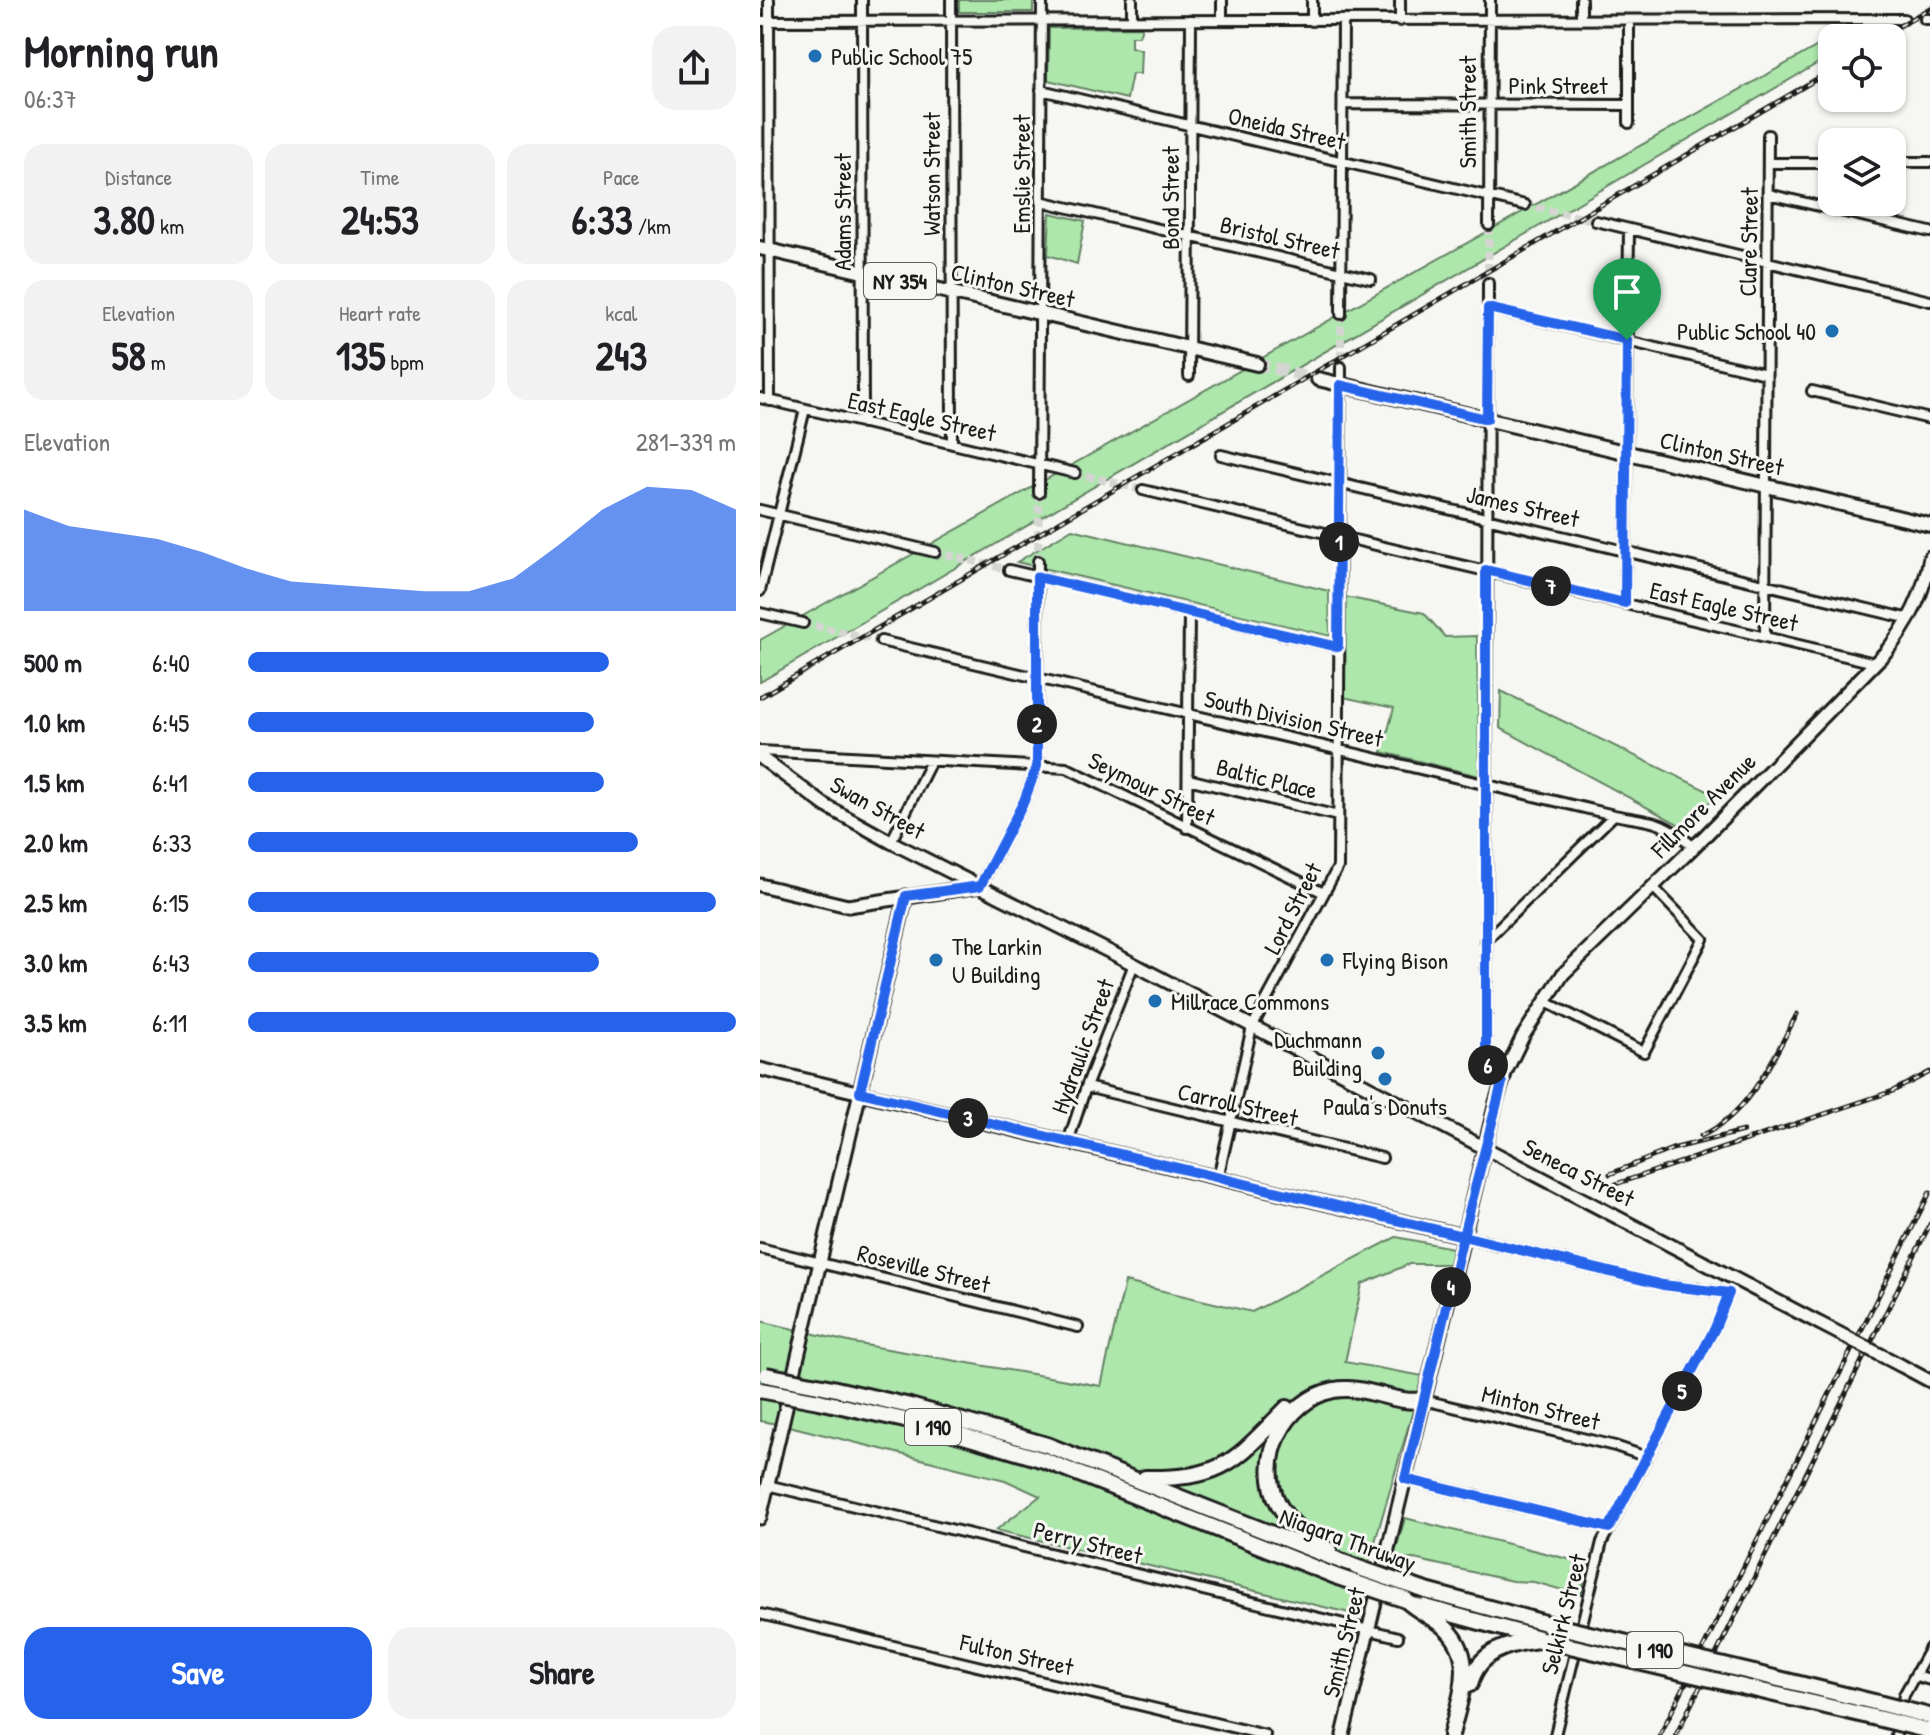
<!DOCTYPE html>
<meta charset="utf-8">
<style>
body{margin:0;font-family:"Patrick Hand",sans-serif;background:#f2f2f2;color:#202124;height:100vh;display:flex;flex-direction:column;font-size:30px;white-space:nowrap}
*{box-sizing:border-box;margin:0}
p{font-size:26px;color:#757577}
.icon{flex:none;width:44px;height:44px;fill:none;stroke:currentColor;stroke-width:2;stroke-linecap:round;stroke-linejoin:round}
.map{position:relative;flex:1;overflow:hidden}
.side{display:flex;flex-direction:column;background:#fff;width:760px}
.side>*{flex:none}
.tools{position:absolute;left:1058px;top:24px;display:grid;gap:16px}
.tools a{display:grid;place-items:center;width:88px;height:88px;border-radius:16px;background:#fff;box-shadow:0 2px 6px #0004;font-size:40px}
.pin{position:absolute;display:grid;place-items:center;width:68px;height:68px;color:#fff;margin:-82px -34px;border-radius:50% 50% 50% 0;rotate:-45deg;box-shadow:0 0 8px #0007}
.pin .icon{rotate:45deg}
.km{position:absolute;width:40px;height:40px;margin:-20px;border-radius:50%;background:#222;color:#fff;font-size:22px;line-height:40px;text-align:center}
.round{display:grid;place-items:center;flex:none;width:84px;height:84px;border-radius:24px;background:#f2f2f2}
.summary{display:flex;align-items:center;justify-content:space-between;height:136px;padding:0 24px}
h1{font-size:44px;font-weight:800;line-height:60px}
.metrics{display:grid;grid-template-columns:repeat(3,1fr);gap:12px;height:136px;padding:8px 24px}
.metrics div{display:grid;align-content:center;border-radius:20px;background:#f2f2f2;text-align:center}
.metrics b{font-size:40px;font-weight:800}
.metrics small{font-size:22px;font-weight:400}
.metrics p{font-size:22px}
.chart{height:224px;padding:16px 24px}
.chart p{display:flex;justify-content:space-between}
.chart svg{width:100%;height:144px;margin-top:8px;fill:#2563eb;opacity:.7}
.primary-button{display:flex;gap:16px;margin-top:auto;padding:16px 24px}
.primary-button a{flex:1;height:92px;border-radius:24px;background:#2563eb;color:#fff;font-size:32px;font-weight:800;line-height:92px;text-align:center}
.primary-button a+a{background:#f2f2f2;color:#202124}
ul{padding:0 24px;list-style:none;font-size:26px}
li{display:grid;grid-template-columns:128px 96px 1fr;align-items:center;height:60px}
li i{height:20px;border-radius:10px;background:#2563eb}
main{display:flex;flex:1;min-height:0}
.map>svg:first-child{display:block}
.green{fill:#ade7ac;stroke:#648264;stroke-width:2}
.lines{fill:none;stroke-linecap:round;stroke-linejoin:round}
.street-tunnel{stroke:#d5d5d2;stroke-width:8;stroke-dasharray:8 4;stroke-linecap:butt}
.primary-tunnel{stroke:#d5d5d2;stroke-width:12;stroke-dasharray:12 6;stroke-linecap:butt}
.street-casing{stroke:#1c1c1c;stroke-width:14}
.secondary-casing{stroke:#1c1c1c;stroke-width:17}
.primary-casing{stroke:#1c1c1c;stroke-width:18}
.highway-casing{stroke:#1c1c1c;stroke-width:20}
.street{stroke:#f6f6f2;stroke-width:8}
.secondary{stroke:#f6f6f2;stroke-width:11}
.primary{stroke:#f6f6f2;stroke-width:12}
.highway{stroke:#f6f6f2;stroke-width:14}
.rail-casing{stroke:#1c1c1c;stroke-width:5}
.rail{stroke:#f6f6f2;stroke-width:2;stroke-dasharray:6;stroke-linecap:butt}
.secondary-bridge-casing{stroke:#1c1c1c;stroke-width:17;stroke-linecap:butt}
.highway-bridge-casing{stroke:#1c1c1c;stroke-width:20;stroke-linecap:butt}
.secondary-bridge{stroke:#f6f6f2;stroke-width:11}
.highway-bridge{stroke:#f6f6f2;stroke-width:14}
.route-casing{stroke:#fff;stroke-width:16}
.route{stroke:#2563eb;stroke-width:10}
.poi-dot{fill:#1f6fb2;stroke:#f6f6f2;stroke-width:3}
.labels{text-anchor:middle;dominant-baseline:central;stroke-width:6;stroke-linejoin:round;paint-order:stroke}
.shield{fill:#f6f6f2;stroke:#5d5d5c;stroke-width:2}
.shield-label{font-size:22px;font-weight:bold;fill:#1c1c1c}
.poi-label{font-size:24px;fill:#1c1c1c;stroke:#f6f6f2;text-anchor:start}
.street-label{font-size:24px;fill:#1c1c1c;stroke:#f6f6f2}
</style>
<main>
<section class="side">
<div class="summary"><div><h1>Morning run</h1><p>06:37</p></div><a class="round"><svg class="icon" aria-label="share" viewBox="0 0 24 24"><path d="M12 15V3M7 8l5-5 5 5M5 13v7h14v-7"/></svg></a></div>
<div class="metrics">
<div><p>Distance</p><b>3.80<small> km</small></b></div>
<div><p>Time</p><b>24:53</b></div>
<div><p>Pace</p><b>6:33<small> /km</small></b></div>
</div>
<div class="metrics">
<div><p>Elevation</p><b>58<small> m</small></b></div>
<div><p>Heart rate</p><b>135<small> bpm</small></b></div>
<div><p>kcal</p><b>243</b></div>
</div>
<div class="chart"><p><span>Elevation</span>281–339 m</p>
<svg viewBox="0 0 160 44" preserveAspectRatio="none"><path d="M0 44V13L10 18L20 20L30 22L40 26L50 31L60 35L70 36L80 37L90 38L100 38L110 34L120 24L130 13L140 6L150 7L160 13V44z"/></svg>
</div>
<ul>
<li><b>500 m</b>6:40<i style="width:74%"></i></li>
<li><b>1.0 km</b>6:45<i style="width:71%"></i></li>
<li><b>1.5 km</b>6:41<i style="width:73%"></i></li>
<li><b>2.0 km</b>6:33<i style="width:80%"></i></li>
<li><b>2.5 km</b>6:15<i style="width:96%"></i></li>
<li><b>3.0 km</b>6:43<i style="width:72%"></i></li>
<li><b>3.5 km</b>6:11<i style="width:100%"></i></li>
</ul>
<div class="primary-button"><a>Save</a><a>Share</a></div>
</section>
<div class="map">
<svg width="1170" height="1735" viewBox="0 0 1170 1735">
<rect width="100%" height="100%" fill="#f6f6f2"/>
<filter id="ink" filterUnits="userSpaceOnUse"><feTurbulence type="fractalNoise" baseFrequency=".0125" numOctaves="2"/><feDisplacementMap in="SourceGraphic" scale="16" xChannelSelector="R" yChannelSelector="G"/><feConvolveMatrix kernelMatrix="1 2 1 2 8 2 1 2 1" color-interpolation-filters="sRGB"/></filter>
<g filter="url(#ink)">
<!-- green -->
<path class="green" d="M 199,0 L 273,0 L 273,12 L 199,12 Z
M 382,27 L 379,36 L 371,36 L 371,47 L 381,50 L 380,74 L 372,74 L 367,99 L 288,80 L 289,28 Z
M 1072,38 L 1072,55 L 0,682 L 0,640 Z
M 290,213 L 325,221 L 317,264 L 288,255 Z
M 312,529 L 569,591 L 570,636 L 257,562 Z
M 585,597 L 664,613 L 685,637 L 717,636 L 719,776 L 622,752 L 634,708 L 583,697 Z
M 741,691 L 956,795 L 927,829 L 740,728 Z
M 636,1237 L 693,1248 L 689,1264 L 649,1264 L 602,1284 L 585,1362 L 663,1376 L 594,1614 L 236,1530 L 280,1496 L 245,1480 L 29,1426 L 0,1421 L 0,1321 L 93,1343 L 341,1386 L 365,1282 L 492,1312 Z
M 645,1518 L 828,1564 L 821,1595 L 774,1582 L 752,1581 L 654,1559 L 633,1560 Z"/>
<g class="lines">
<!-- street-tunnel -->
<path class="street-tunnel" d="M 1144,19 L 1165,19
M 765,205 L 836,221
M 728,283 L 729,225
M 581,314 L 581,367
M 315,473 L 383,490
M 175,552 L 249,570
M 278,561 L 279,493
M 43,623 L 121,641"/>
<!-- primary-tunnel -->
<path class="primary-tunnel" d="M 497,364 L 558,379"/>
<!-- street casing -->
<g class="street-casing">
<path id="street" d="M 9,0 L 10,401
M 102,0 L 103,423
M 191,0 L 192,444
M 372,0 L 372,20
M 462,0 L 462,20
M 1165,19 L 1170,19
M 821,20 L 821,0
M 0,21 L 1144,19
M 552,21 L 552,0
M 640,21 L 640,0
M 281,90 L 765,205
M 583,104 L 869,105
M 869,123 L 869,20
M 1132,162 L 1170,162
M 1008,163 L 1072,163
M 1008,194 L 1170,232
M 280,201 L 611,279
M 836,221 L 1170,301
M 729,225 L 730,0
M 728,283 L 726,1054 L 729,1068 L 742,1083
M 728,308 L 1006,374
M 581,314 L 583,21
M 429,376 L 431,20
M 1052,391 L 1170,419
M 0,398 L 315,473
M 461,455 L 1150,619
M 383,490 L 1115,663
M 279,493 L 282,0
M 0,510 L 175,552
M 249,570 L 578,647
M 0,591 L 45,409
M 865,603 L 869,229
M 0,613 L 43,623
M 1005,636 L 1008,135
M 121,641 L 854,815 C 895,823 898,818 933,846
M 0,751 L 307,768 L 564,893
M 428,779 L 578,816
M 427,828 L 429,612
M 131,842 L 171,761
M 220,886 L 264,801 L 277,766 L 278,561
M 725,941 L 854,815
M 784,1001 L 884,1052 L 943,939 L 892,886
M 326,1087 L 622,1158
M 308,1142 L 326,1087 L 374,964
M 458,1178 L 492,1027 L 578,867 L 581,367
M 703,1236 L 903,1285 L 969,1293 L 955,1328 L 842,1542 L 795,1735
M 0,1248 L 318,1327
M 664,1400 L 855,1446 L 887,1457
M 645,1479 L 849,1528
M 7,1485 L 638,1637
M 0,1614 L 505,1735
M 1156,1676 L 1170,1680
M 1136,1735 L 1144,1695 L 1170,1648"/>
</g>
<!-- secondary casing -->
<g class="secondary-casing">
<path id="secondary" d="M 0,757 L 66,806 L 131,842 L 362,958 L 1059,1323
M 0,885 L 88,906 L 220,886
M 0,1069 L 703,1236
M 1140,1365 L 1170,1381
M 0,1518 L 146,896
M 583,1735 L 736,1102 L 746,1071 L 763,1036 L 803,974 L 943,838 L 1124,654 C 1148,626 1164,594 1170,557"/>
</g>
<!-- primary casing -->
<g class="primary-casing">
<path id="primary" d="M 0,248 L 497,364
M 558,379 L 1170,525"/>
</g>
<!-- highway casing -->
<g class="highway-casing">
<path id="highway" d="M 63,1386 L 150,1406 L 287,1445 L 596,1567
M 59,1401 L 163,1424 L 284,1460 L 578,1577
M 385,1478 C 465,1479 474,1461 527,1408
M 569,1550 C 550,1539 530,1525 519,1505 C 495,1460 524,1400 574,1390 C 606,1384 634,1405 664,1400
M 666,1591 L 796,1626
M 646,1600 C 657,1610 670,1616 682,1625 C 719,1655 700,1696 691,1735
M 658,1605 L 793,1642
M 994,1673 L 1118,1703
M 710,1684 C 719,1651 747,1644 778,1640
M 989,1688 L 1117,1718"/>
</g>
<!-- street -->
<use href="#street" class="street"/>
<!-- secondary -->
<use href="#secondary" class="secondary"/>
<!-- primary -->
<use href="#primary" class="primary"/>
<!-- highway -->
<use href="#highway" class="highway"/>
<!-- rail casing -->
<g class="rail-casing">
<path id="rail" d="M 1119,38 L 1170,8
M 0,697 L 1072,70
M 941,1136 C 989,1115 1014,1057 1037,1014
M 850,1174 L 912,1149 L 983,1131
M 847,1187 L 1133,1091 L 1170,1072
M 900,1735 L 1170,1192
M 916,1735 L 1170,1224"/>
</g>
<!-- rail -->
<use href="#rail" class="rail"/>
<!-- secondary-bridge casing -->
<g class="secondary-bridge-casing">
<path id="secondary-bridge" d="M 1059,1323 L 1140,1365"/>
</g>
<!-- highway-bridge casing -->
<g class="highway-bridge-casing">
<path id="highway-bridge" d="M 6,1375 L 63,1386
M 0,1390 L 59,1401
M 596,1567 L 666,1591
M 578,1577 L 646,1600
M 796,1626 L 994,1673
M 793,1642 L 989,1688
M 1118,1703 L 1169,1716
M 1117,1718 L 1166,1730"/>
</g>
<!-- secondary-bridge -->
<use href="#secondary-bridge" class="secondary-bridge"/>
<!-- highway-bridge -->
<use href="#highway-bridge" class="highway-bridge"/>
</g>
</g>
<g class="lines" filter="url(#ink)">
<!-- route casing -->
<g class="route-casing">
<path id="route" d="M 867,340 L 728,308 L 727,419 L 580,385 L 578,647 L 277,577 L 277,766 L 264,801 L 220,886 L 146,896 L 100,1092 L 703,1236 L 645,1479 L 849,1528 L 955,1328 L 969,1293 L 903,1285 L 703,1236 L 742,1083 L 729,1068 L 726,1054 L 726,570 L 865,603 L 867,340"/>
</g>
<!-- route -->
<use href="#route" class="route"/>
</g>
<!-- markers -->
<g class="poi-dot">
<circle cx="55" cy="56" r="8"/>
<circle cx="1072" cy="331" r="8"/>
<circle cx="176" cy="960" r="8"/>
<circle cx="567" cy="960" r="8"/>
<circle cx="395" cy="1001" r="8"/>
<circle cx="618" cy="1053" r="8"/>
<circle cx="625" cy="1079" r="8"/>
</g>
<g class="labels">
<!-- shield labels -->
<g class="shield">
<rect x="104" y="263" width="72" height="36" rx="6"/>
<rect x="145" y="1409" width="56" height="36" rx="6"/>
<rect x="867" y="1632" width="56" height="36" rx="6"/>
</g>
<g class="shield-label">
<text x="140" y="281">NY 354</text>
<text x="173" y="1427">I 190</text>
<text x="895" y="1650">I 190</text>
</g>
<!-- poi labels -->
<g class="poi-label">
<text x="71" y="56">Public School 75</text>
<text x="1056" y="331" text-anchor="end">Public School 40</text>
<text x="192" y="946">The Larkin<tspan x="192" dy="28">U Building</tspan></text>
<text x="583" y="960">Flying Bison</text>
<text x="411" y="1001">Millrace Commons</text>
<text x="602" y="1039" text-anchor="end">Duchmann<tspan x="602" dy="28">Building</tspan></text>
<text x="625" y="1106" text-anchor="middle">Paula's Donuts</text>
</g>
<!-- street labels -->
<g class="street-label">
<text x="798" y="85">Pink Street</text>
<text transform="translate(707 112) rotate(-90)">Smith Street</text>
<text transform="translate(527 128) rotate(13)">Oneida Street</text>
<text transform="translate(171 174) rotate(-90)">Watson Street</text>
<text transform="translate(261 174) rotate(-90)">Emslie Street</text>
<text transform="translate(410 198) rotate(-90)">Bond Street</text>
<text transform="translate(82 212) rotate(-90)">Adams Street</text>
<text transform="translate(520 237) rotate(13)">Bristol Street</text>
<text transform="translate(988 242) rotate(-89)">Clare Street</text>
<text transform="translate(253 285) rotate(13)">Clinton Street</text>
<text transform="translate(162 416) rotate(13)">East Eagle Street</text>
<text transform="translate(962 453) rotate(13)">Clinton Street</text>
<text transform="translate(763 506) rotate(13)">James Street</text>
<text transform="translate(964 606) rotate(13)">East Eagle Street</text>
<text transform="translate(534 718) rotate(13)">South Division Street</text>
<text transform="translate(507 778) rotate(14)">Baltic Place</text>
<text transform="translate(392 788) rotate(26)">Seymour Street</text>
<text transform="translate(943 805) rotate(-45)">Fillmore Avenue</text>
<text transform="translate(118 807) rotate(29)">Swan Street</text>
<text transform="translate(532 908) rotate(-63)">Lord Street</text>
<text transform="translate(322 1046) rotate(-70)">Hydraulic Street</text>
<text transform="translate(478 1104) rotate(13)">Carroll Street</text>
<text transform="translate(819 1172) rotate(27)">Seneca Street</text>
<text transform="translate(164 1268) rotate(14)">Roseville Street</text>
<text transform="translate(781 1407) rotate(14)">Minton Street</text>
<text transform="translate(588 1539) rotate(20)">Niagara Thruway</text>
<text transform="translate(328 1542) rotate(14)">Perry Street</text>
<text transform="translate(803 1614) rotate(-76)">Selkirk Street</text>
<text transform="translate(583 1642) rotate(-76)">Smith Street</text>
<text transform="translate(257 1654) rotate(13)">Fulton Street</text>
</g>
</g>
</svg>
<div class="tools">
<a><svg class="icon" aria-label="locate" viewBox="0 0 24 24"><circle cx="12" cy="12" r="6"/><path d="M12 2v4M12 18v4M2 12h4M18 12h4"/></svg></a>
<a><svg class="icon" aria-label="layers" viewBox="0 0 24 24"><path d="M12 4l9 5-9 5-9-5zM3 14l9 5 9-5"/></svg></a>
</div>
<div class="pin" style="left:867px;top:340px;background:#1e9e55"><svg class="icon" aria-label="arrive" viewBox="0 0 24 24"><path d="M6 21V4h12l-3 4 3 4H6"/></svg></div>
<b class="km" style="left:579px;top:542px">1</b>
<b class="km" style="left:277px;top:724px">2</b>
<b class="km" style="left:208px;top:1118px">3</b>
<b class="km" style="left:691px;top:1287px">4</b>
<b class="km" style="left:922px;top:1391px">5</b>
<b class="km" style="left:728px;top:1065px">6</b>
<b class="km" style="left:791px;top:586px">7</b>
</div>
</main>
